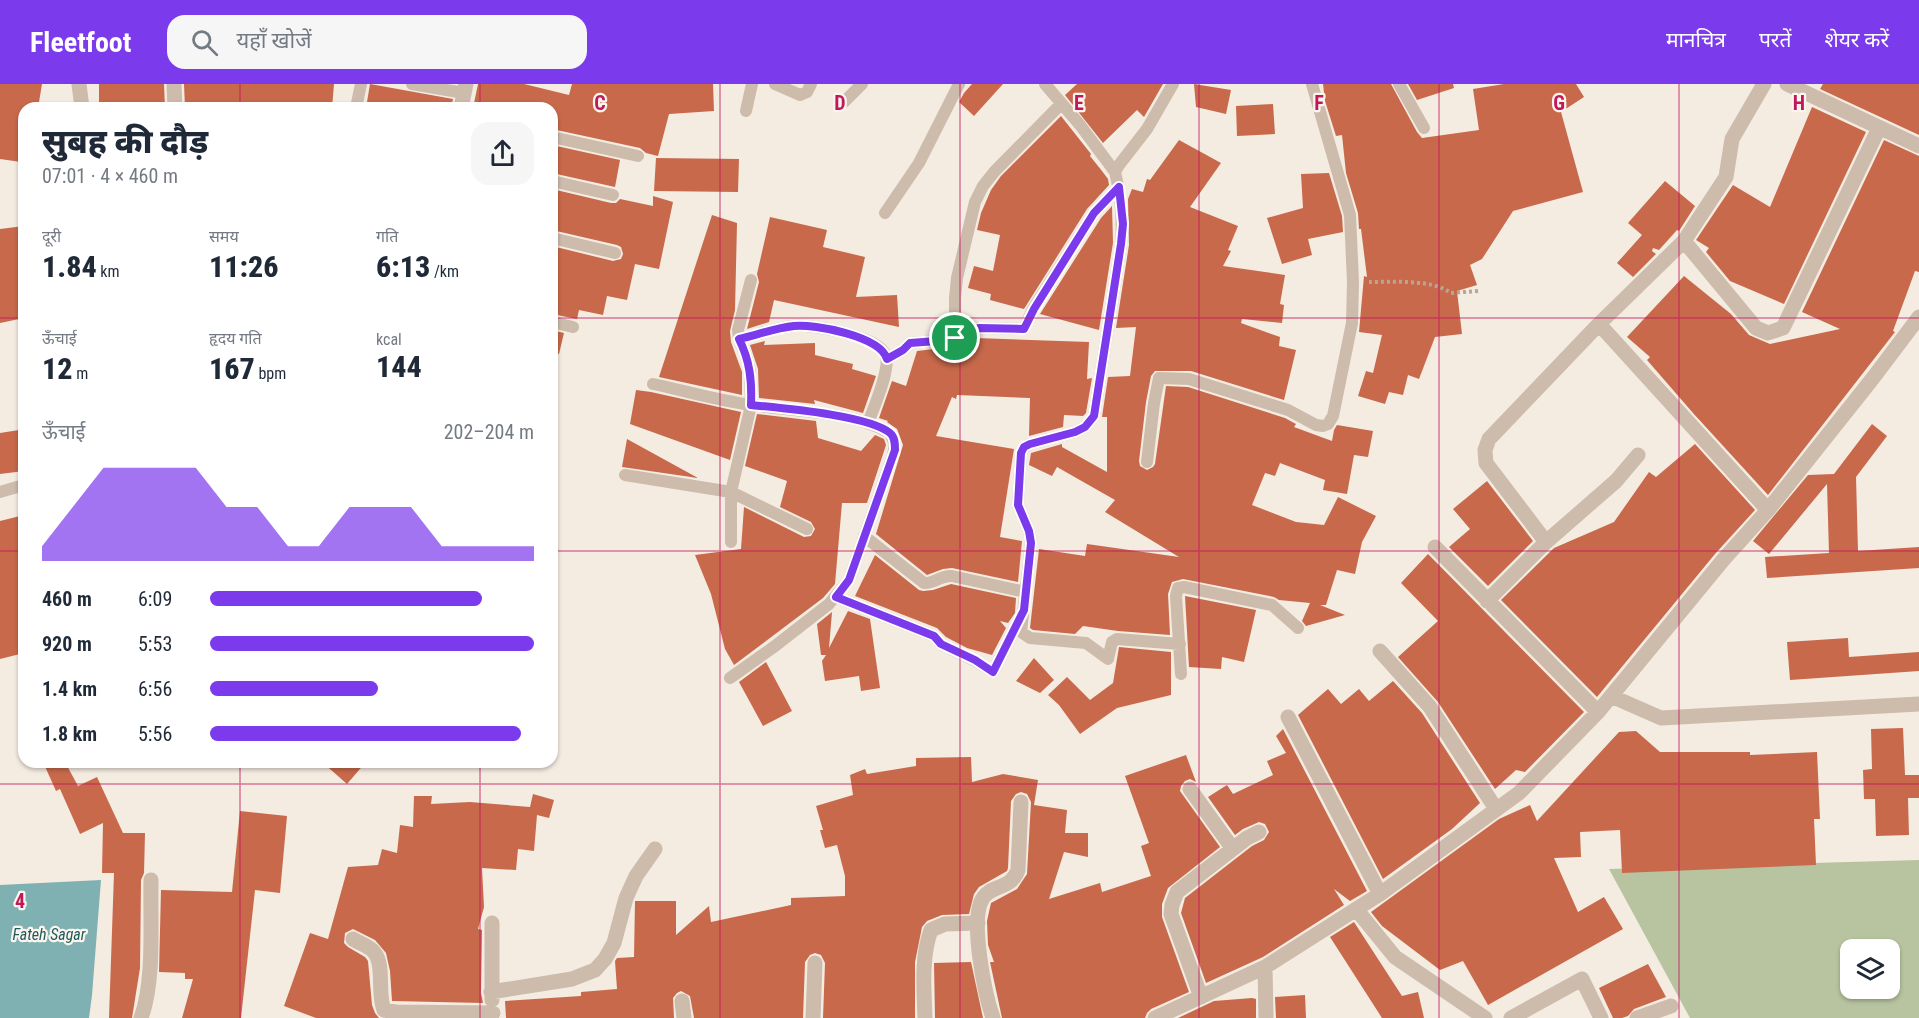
<!DOCTYPE html>
<html lang="hi">
<meta charset="utf-8">
<style>
body{margin:0;font-family:"Roboto Condensed","Noto Sans Devanagari",sans-serif;background:#f6f6f7;color:#1f2937;height:100vh;display:flex;flex-direction:column;font-size:22px;white-space:nowrap}
*{box-sizing:border-box;margin:0}
p{font-size:20px;color:#747a83}
.icon{flex:none;width:33px;height:33px;fill:none;stroke:currentColor;stroke-width:2;stroke-linecap:round;stroke-linejoin:round}
.map{position:relative;flex:1;overflow:hidden}
.panel{position:absolute;left:18px;top:18px;width:540px;height:666px;display:flex;flex-direction:column;background:#fff;border-radius:18px;box-shadow:0 2px 4px #0004}
.panel>*{flex:none}
.fabs{position:absolute;left:1840px;top:855px;display:grid;gap:12px}
.fabs a{display:grid;place-items:center;width:60px;height:60px;border-radius:12px;background:#fff;box-shadow:0 2px 4px #0004;font-size:30px}
.pin{position:absolute;display:grid;place-items:center;width:51px;height:51px;color:#fff;margin:-26px;border:3px solid #fff;border-radius:50%;box-shadow:0 2px 6px #0007}
.round{display:grid;place-items:center;flex:none;width:63px;height:63px;border-radius:18px;background:#f6f6f7}
.summary{display:flex;align-items:center;justify-content:space-between;height:102px;padding:0 24px}
h1{font-size:33px;font-weight:800;line-height:45px}
.figures{display:grid;grid-template-columns:repeat(3,1fr);gap:9px;height:102px;padding:6px 24px}
.figures div{display:grid;align-content:center}
.figures b{font-size:30px;font-weight:800}
.figures small{font-size:16px;font-weight:400}
.figures p{font-size:16px}
.chart{height:168px;padding:12px 24px}
.chart p{display:flex;justify-content:space-between}
.chart svg{width:100%;height:108px;margin-top:6px;fill:#7c3aed;opacity:.7}
ul{padding:0 24px;list-style:none;font-size:20px}
li{display:grid;grid-template-columns:96px 72px 1fr;align-items:center;height:45px}
li i{height:15px;border-radius:8px;background:#7c3aed}
header{display:flex;align-items:center;gap:36px;box-sizing:border-box;height:84px;padding:0 30px;background:#7c3aed;color:#fff}
header strong{font-size:28px}
nav{display:flex;gap:33px;margin-inline-start:auto;font-size:21px}
.search{width:420px;height:54px;background:#f6f6f7;display:flex;align-items:center;gap:15px;box-sizing:border-box;padding:0 21px;border-radius:18px;color:#747a83;font-size:22px}
.map>svg:first-child{display:block}
.green{fill:#b8c4a0;fill-rule:evenodd}
.water{fill:#7fb0b2}
.building{fill:#c8694b}
.lines{fill:none;stroke-linecap:round;stroke-linejoin:round}
.path{stroke:#b9a596;stroke-width:4;stroke-dasharray:3 3;stroke-linecap:butt}
.service{stroke:#cdbbac;stroke-width:12}
.minor{stroke:#cdbbac;stroke-width:15}
.route-casing{stroke:#fff;stroke-width:12}
.route{stroke:#7c3aed;stroke-width:8}
.grid{fill:none;stroke:#c2185b;stroke-width:1.5;stroke-opacity:0.55}
.labels{text-anchor:middle;dominant-baseline:central;stroke-width:4.5;stroke-linejoin:round;paint-order:stroke}
.water-label{font-size:16px;font-style:italic;fill:#1f5a5e;stroke:#fbf5ee}
.grid-label{font-size:20px;text-anchor:middle;font-weight:bold;fill:#c2185b;stroke:#fbf5ee;stroke-width:4.5;stroke-linejoin:round;paint-order:stroke}
</style>
<header>
<strong>Fleetfoot</strong>
<div class="search"><svg class="icon" aria-label="search" viewBox="0 0 24 24"><circle cx="10" cy="10" r="6"/><path d="M15 15l6 6"/></svg>यहाँ खोजें</div>
<nav><a>मानचित्र</a><a>परतें</a><a>शेयर करें</a></nav>
</header>
<div class="map">
<svg width="1919" height="934" viewBox="0 0 1919 934">
<rect width="100%" height="100%" fill="#f4ebe1"/>
<!-- green -->
<path class="green" d="M 1919,776 L 1919,934 L 1690,934 L 1609,785 ZM 1851,866 L 1890,866 L 1890,904 L 1851,904 Z"/>
<!-- water -->
<path class="water" d="M 101,796 L 92,911 L 89,934 L 0,934 L 0,801 Z"/>
<!-- building -->
<path class="building" d="M 0,0 L 42,0 L 38,24 L 24,24 L 24,53 L 21,78 L 0,75 Z
M 99,0 L 164,0 L 165,24 L 99,24 Z
M 184,0 L 334,0 L 332,24 L 185,24 Z
M 370,0 L 453,15 L 451,24 L 366,24 Z
M 478,0 L 524,0 L 569,11 L 572,0 L 713,0 L 714,27 L 669,30 L 658,72 L 646,69 L 640,64 L 552,45 L 552,24 L 473,24 Z
M 972,0 L 1003,0 L 974,32 L 959,18 L 964,9 Z
M 1077,0 L 1163,0 L 1144,33 L 1137,26 L 1103,59 L 1065,11 Z
M 1194,0 L 1231,6 L 1226,30 L 1196,23 Z
M 1323,0 L 1391,0 L 1417,48 L 1422,54 L 1479,46 L 1473,5 L 1504,0 L 1576,0 L 1584,13 L 1561,28 L 1583,108 L 1513,127 L 1482,175 L 1470,181 L 1477,201 L 1457,207 L 1462,250 L 1435,253 L 1419,295 L 1408,291 L 1403,311 L 1389,308 L 1385,320 L 1358,312 L 1366,287 L 1373,289 L 1382,251 L 1359,248 L 1364,192 L 1367,193 L 1361,145 L 1359,145 L 1358,129 L 1346,89 L 1342,51 L 1336,52 L 1325,17 Z
M 1408,0 L 1453,0 L 1454,4 L 1417,16 Z
M 1823,0 L 1919,0 L 1919,51 L 1820,5 Z
M 1273,20 L 1275,50 L 1237,52 L 1236,22 Z
M 1812,23 L 1866,48 L 1784,220 L 1730,197 L 1706,168 L 1709,164 L 1696,156 L 1733,101 L 1770,123 Z
M 1061,32 L 1091,70 L 1090,72 L 1102,87 L 1108,95 L 1109,101 L 1087,125 L 1024,225 L 990,216 L 991,210 L 968,204 L 974,182 L 993,187 L 1000,151 L 977,146 L 981,129 L 991,106 L 1001,92 Z
M 1179,56 L 1221,79 L 1190,123 L 1238,142 L 1228,166 L 1231,167 L 1223,182 L 1285,191 L 1280,220 L 1284,221 L 1282,239 L 1242,235 L 1241,239 L 1280,253 L 1279,262 L 1296,266 L 1284,316 L 1191,287 L 1155,287 L 1151,292 L 1146,318 L 1139,377 L 1140,382 L 1147,386 L 1153,383 L 1155,380 L 1166,302 L 1188,303 L 1285,334 L 1296,340 L 1294,343 L 1332,357 L 1334,346 L 1337,341 L 1373,347 L 1368,373 L 1354,371 L 1347,410 L 1323,406 L 1325,396 L 1280,379 L 1275,392 L 1265,389 L 1252,421 L 1296,438 L 1324,441 L 1338,413 L 1376,432 L 1362,458 L 1355,490 L 1337,486 L 1326,521 L 1320,521 L 1345,531 L 1306,542 L 1302,537 L 1310,519 L 1279,516 L 1274,513 L 1183,495 L 1172,498 L 1168,510 L 1170,551 L 1118,547 L 1083,542 L 1075,550 L 1033,546 L 1030,544 L 1039,465 L 1085,472 L 1087,460 L 1179,473 L 1105,428 L 1115,416 L 1057,383 L 1052,392 L 1029,381 L 1031,369 L 1062,360 L 1062,363 L 1107,388 L 1107,333 L 1102,333 L 1108,293 L 1130,292 L 1136,243 L 1116,244 L 1129,161 L 1128,115 L 1132,105 L 1143,108 L 1147,95 L 1150,96 Z
M 1884,56 L 1919,72 L 1919,188 L 1915,187 L 1893,247 L 1895,248 L 1768,411 L 1693,329 L 1647,276 L 1650,273 L 1627,253 L 1684,192 L 1731,230 L 1749,251 L 1770,260 L 1840,245 L 1802,228 Z
M 552,61 L 620,76 L 615,103 L 552,89 Z
M 656,74 L 739,75 L 738,108 L 654,107 Z
M 1329,89 L 1342,132 L 1343,148 L 1308,155 L 1312,171 L 1282,180 L 1267,134 L 1303,124 L 1301,90 Z
M 1665,97 L 1695,122 L 1679,147 L 1677,146 L 1659,166 L 1653,164 L 1652,167 L 1656,170 L 1633,193 L 1617,179 L 1642,151 L 1628,139 Z
M 552,105 L 611,119 L 616,119 L 620,115 L 653,122 L 653,112 L 673,118 L 659,185 L 635,180 L 627,216 L 607,212 L 603,231 L 579,226 L 577,235 L 552,230 L 552,162 L 613,177 L 621,175 L 623,170 L 621,163 L 617,161 L 552,146 Z
M 1112,122 L 1113,159 L 1099,246 L 1040,230 L 1101,134 Z
M 712,131 L 737,139 L 735,226 L 730,247 L 731,258 L 742,288 L 742,311 L 659,293 Z
M 770,133 L 827,146 L 823,163 L 865,173 L 856,213 L 897,211 L 899,243 L 774,216 L 769,238 L 747,245 L 759,198 L 757,190 Z
M 24,142 L 24,234 L 0,239 L 0,145 Z
M 552,246 L 564,249 L 559,270 L 552,269 Z
M 976,254 L 1089,258 L 1087,295 L 1092,294 L 1086,329 L 1083,332 L 1064,331 L 1063,343 L 1029,352 L 1030,314 L 957,311 L 956,315 L 952,313 L 936,352 L 1014,365 L 1000,453 L 1022,457 L 1018,498 L 952,484 L 943,485 L 927,491 L 876,450 L 903,361 L 897,345 L 887,338 L 888,337 L 879,334 L 892,297 L 906,302 L 917,267 L 934,265 L 962,274 L 963,259 Z
M 765,257 L 764,261 L 815,259 L 815,271 L 853,280 L 852,285 L 876,292 L 863,329 L 814,316 L 815,320 L 759,314 L 758,285 L 750,261 Z
M 636,306 L 651,308 L 741,328 L 730,376 L 630,340 Z
M 757,330 L 816,337 L 818,354 L 861,367 L 875,351 L 884,355 L 886,361 L 867,419 L 842,419 L 835,500 L 823,514 L 734,581 L 725,565 L 711,510 L 695,471 L 741,465 L 744,423 L 804,453 L 811,452 L 815,445 L 811,438 L 780,423 L 787,397 L 745,382 Z
M 1872,340 L 1887,352 L 1856,393 L 1858,467 L 1919,463 L 1919,484 L 1767,494 L 1765,473 L 1829,469 L 1827,400 L 1769,470 L 1753,457 L 1808,391 L 1834,390 Z
M 19,346 L 24,387 L 0,390 L 0,349 Z
M 627,355 L 698,394 L 622,383 Z
M 1695,360 L 1755,426 L 1715,470 L 1597,613 L 1501,516 L 1554,464 L 1614,438 L 1649,388 L 1656,393 Z
M 1487,397 L 1533,457 L 1488,502 L 1449,463 L 1470,445 L 1453,425 Z
M 24,431 L 24,569 L 0,575 L 0,437 Z
M 1428,470 L 1584,628 L 1525,688 L 1516,686 L 1495,705 L 1438,618 L 1398,573 L 1438,537 L 1401,499 Z
M 875,471 L 919,506 L 923,507 L 933,506 L 951,500 L 1016,514 L 1015,529 L 1008,539 L 1000,537 L 1006,544 L 992,571 L 967,564 L 946,553 L 937,544 L 855,512 Z
M 1185,512 L 1256,526 L 1244,578 L 1222,573 L 1221,585 L 1189,583 Z
M 848,527 L 870,535 L 880,604 L 861,607 L 859,592 L 825,597 L 822,577 L 826,571 L 821,571 L 817,540 L 832,528 L 829,564 Z
M 1848,554 L 1849,573 L 1919,568 L 1919,587 L 1790,596 L 1787,558 Z
M 1119,563 L 1171,568 L 1171,611 L 1117,624 L 1080,650 L 1059,621 L 1048,611 L 1067,593 L 1090,616 L 1113,599 Z
M 1034,574 L 1054,596 L 1040,609 L 1016,597 Z
M 766,578 L 792,627 L 763,642 L 739,598 Z
M 1393,597 L 1422,629 L 1480,719 L 1452,745 L 1383,795 L 1298,631 L 1328,605 L 1341,620 L 1359,605 L 1369,617 Z
M 1903,644 L 1905,691 L 1919,691 L 1919,714 L 1908,714 L 1909,751 L 1876,752 L 1875,715 L 1864,715 L 1863,686 L 1872,685 L 1871,645 Z
M 1283,645 L 1367,807 L 1350,817 L 1334,805 L 1344,821 L 1263,873 L 1206,899 L 1181,829 L 1185,814 L 1252,762 L 1264,756 L 1269,748 L 1265,740 L 1259,738 L 1243,745 L 1235,751 L 1208,713 L 1227,701 L 1233,710 L 1273,691 L 1267,677 L 1286,669 L 1276,652 Z
M 1636,647 L 1660,668 L 1750,668 L 1750,671 L 1817,668 L 1820,735 L 1814,735 L 1816,781 L 1622,789 L 1620,746 L 1580,748 L 1581,773 L 1554,774 L 1578,828 L 1604,813 L 1623,845 L 1488,921 L 1463,877 L 1440,886 L 1382,842 L 1371,828 L 1499,735 L 1530,721 L 1537,737 L 1619,648 Z
M 1186,671 L 1196,698 L 1190,695 L 1185,697 L 1181,702 L 1180,707 L 1220,763 L 1168,804 L 1162,820 L 1162,833 L 1189,908 L 1151,925 L 1147,929 L 1145,934 L 1002,934 L 990,878 L 994,878 L 988,861 L 987,837 L 991,819 L 1017,805 L 1027,790 L 1031,718 L 1027,710 L 1021,708 L 1016,710 L 1011,717 L 1008,784 L 1007,787 L 979,803 L 974,810 L 969,830 L 942,831 L 927,837 L 922,843 L 915,878 L 915,934 L 823,934 L 825,879 L 821,871 L 815,869 L 810,871 L 805,878 L 803,934 L 694,934 L 690,912 L 681,907 L 677,909 L 673,914 L 674,934 L 506,934 L 505,917 L 581,912 L 581,908 L 617,905 L 615,877 L 617,874 L 634,873 L 635,817 L 676,817 L 676,851 L 709,822 L 711,838 L 791,821 L 791,814 L 845,812 L 845,792 L 837,761 L 825,764 L 820,746 L 823,746 L 816,722 L 853,711 L 850,691 L 865,685 L 867,690 L 916,682 L 916,674 L 971,673 L 972,698 L 1003,690 L 1038,696 L 1034,721 L 1067,726 L 1065,749 L 1088,749 L 1088,773 L 1064,768 L 1049,815 L 1100,799 L 1102,808 L 1151,792 L 1141,762 L 1149,759 L 1125,692 Z
M 43,678 L 65,678 L 78,702 L 97,693 L 123,749 L 145,749 L 144,789 L 141,796 L 140,884 L 132,934 L 109,934 L 114,789 L 102,789 L 103,739 L 80,750 L 60,705 L 56,707 Z
M 322,678 L 366,678 L 347,700 Z
M 533,710 L 554,716 L 549,734 L 537,731 L 534,767 L 518,765 L 516,786 L 482,784 L 484,823 L 478,845 L 482,846 L 481,909 L 483,919 L 392,917 L 390,887 L 386,869 L 375,856 L 353,845 L 345,849 L 344,859 L 348,863 L 365,873 L 368,877 L 372,921 L 375,929 L 379,934 L 316,934 L 284,922 L 310,849 L 328,855 L 348,783 L 378,781 L 382,765 L 397,769 L 400,741 L 413,743 L 414,712 L 432,712 L 431,720 L 470,718 L 530,723 Z
M 240,727 L 287,732 L 280,809 L 255,806 L 241,934 L 182,934 L 193,895 L 185,895 L 185,889 L 159,888 L 161,806 L 232,808 Z
M 1354,838 L 1402,912 L 1418,908 L 1424,934 L 1382,934 L 1330,853 Z
M 971,878 L 983,934 L 935,934 L 934,879 Z
M 1648,880 L 1666,913 L 1634,925 L 1628,932 L 1622,934 L 1613,934 L 1599,904 Z
M 1305,911 L 1306,934 L 1276,934 L 1275,913 Z
M 1252,914 L 1256,915 L 1256,934 L 1178,934 L 1214,917 Z"/>
<g class="lines">
<!-- path -->
<path class="path" d="M 1369,198 C 1393,198 1432,195 1451,209 L 1478,207
M 552,507 L 554,507"/>
<!-- service -->
<path class="service" d="M 412,0 L 464,9
M 775,0 L 800,11 L 807,8 L 811,0
M 1045,0 L 1080,41 L 1115,88 L 1119,81 L 1147,45 L 1173,0
M 1399,0 L 1424,44
M 844,18 L 862,0
M 356,24 L 361,0
M 746,27 L 752,0
M 552,53 L 638,72
M 1115,88 C 1121,112 1123,136 1121,160 L 1094,332 L 1085,343 L 1075,348 L 1030,360 L 1025,363 L 1021,369 L 1018,421 L 1029,447 L 1031,459 L 1021,548 L 1030,554 L 1086,559 L 1108,575 L 1112,558 L 1117,555 L 1180,560
M 552,97 L 613,111
M 885,129 L 919,79 L 959,0
M 552,154 L 615,169
M 552,238 L 573,243
M 955,253 L 955,214 L 957,194 L 975,118 L 983,102 L 995,87 L 1061,20
M 739,255 C 757,251 775,244 793,242 C 812,240 880,252 886,272 C 890,287 874,323 868,339
M 887,275 L 903,266 L 910,259 L 949,256 L 979,244 L 1024,245 L 1033,225 L 1094,129 L 1119,103
M 653,300 C 686,307 719,317 752,321 C 795,328 852,327 890,349 L 895,360 L 893,371 L 849,496 L 829,520 L 775,562 L 730,594
M 1147,378 L 1154,319 L 1159,294 L 1189,295 L 1288,326 L 1316,341 L 1323,342 L 1328,340 L 1333,332 L 1352,239 L 1353,198 L 1350,131 L 1312,0
M 625,391 L 731,408 L 807,445
M 0,408 L 24,401
M 864,452 L 924,499 C 934,500 941,491 952,492 L 1026,508
M 731,458 L 731,408 L 751,321 L 750,287 L 746,272 L 739,255 L 738,246 L 751,196
M 836,513 L 934,552 L 941,560 L 974,576 L 993,588 L 1019,536
M 1181,590 L 1176,512 L 1178,504 L 1184,503 L 1272,521 L 1298,544"/>
<!-- minor -->
<path class="minor" d="M 79,0 L 82,24
M 174,0 L 175,24
M 1787,0 L 1919,62
M 461,24 L 466,0
M 1684,157 L 1756,244 L 1768,249 L 1783,244 L 1879,44
M 1599,240 L 1768,426
M 1546,458 L 1486,379 L 1485,366 L 1489,355 L 1599,240 L 1684,157 L 1726,93 L 1732,55 L 1764,0
M 1435,463 L 1598,628
M 1487,517 L 1546,458 L 1616,397 L 1638,371
M 1380,567 L 1430,623 L 1496,725
M 1611,612 L 1661,634 L 1919,620
M 1288,633 L 1380,810
M 1190,705 L 1233,765
M 1356,825 L 1395,873 L 1485,934
M 353,855 C 359,859 369,862 374,868 C 385,881 377,910 384,926 L 396,928 L 493,929
M 1265,883 L 1266,934
M 491,908 L 572,895 L 595,886 L 605,875 L 614,859 L 626,814 L 636,792 L 655,765
M 1201,913 L 1171,830 L 1172,821 L 1177,808 L 1247,754 L 1259,748
M 492,916 L 492,839
M 682,917 L 684,934
M 141,934 C 155,896 150,837 151,796
M 813,934 L 815,879
M 925,934 C 924,905 921,873 931,846 L 945,840 L 978,839
M 993,934 C 985,911 969,834 983,814 C 992,800 1011,806 1018,786 L 1021,718
M 1155,934 L 1265,883 L 1380,810 L 1519,709 L 1598,628 L 1723,476 L 1768,426 L 1873,294 L 1919,233
M 1511,934 L 1582,895 L 1601,934
M 1637,934 L 1671,922"/>
</g>
<g class="lines">
<!-- route casing -->
<g class="route-casing">
<path id="route" d="M 1119,103 L 1123,140 L 1121,160 L 1094,332 L 1085,343 L 1075,348 L 1030,360 L 1024,363 L 1021,369 L 1018,421 L 1029,447 L 1031,459 L 1024,526 L 993,588 L 975,576 L 941,560 L 934,552 L 836,513 L 849,496 L 895,366 C 895,360 895,353 890,349 C 868,331 780,324 751,321 C 752,297 750,277 739,255 C 757,251 775,244 794,242 C 815,240 880,252 887,275 L 903,266 L 910,259 L 950,256 L 979,244 L 1024,245 L 1034,225 L 1094,129 Z"/>
</g>
<!-- route -->
<use href="#route" class="route"/>
</g>
<!-- grid -->
<path class="grid" d="M 240,0 L 240,24M 480,0 L 480,24M 720,0 L 720,934M 960,0 L 960,934M 1199,0 L 1199,934M 1439,0 L 1439,934M 1679,0 L 1679,934M 0,234 L 24,234M 552,234 L 1919,234M 0,467 L 24,467M 552,467 L 1919,467M 240,678 L 240,934M 480,678 L 480,934M 0,700 L 1919,700"/>
<g class="labels">
<!-- water labels -->
<g class="water-label">
<text x="49" y="850">Fateh Sagar</text>
</g>
</g>
<g class="grid-label">
<text x="600" y="26">C</text>
<text x="840" y="26">D</text>
<text x="1079" y="26">E</text>
<text x="1319" y="26">F</text>
<text x="1559" y="26">G</text>
<text x="1799" y="26">H</text>
<text x="20" y="824">4</text>
</g>
</svg>
<div class="fabs">
<a><svg class="icon" aria-label="layers" viewBox="0 0 24 24"><path d="M12 4l9 5-9 5-9-5zM3 14l9 5 9-5"/></svg></a>
</div>
<div class="pin" style="left:955px;top:254px;background:#1e9e55"><svg class="icon" aria-label="arrive" viewBox="0 0 24 24"><path d="M6 21V4h12l-3 4 3 4H6"/></svg></div>
<section class="panel">
<div class="summary"><div><h1>सुबह की दौड़</h1><p>07:01 · 4 × 460 m</p></div><a class="round"><svg class="icon" aria-label="share" viewBox="0 0 24 24"><path d="M12 15V3M7 8l5-5 5 5M5 13v7h14v-7"/></svg></a></div>
<div class="figures">
<div><p>दूरी</p><b>1.84<small> km</small></b></div>
<div><p>समय</p><b>11:26</b></div>
<div><p>गति</p><b>6:13<small> /km</small></b></div>
</div>
<div class="figures">
<div><p>ऊँचाई</p><b>12<small> m</small></b></div>
<div><p>हृदय गति</p><b>167<small> bpm</small></b></div>
<div><p>kcal</p><b>144</b></div>
</div>
<div class="chart"><p><span>ऊँचाई</span>202–204 m</p>
<svg viewBox="0 0 160 44" preserveAspectRatio="none"><path d="M0 44V38L10 22L20 6L30 6L40 6L50 6L60 22L70 22L80 38L90 38L100 22L110 22L120 22L130 38L140 38L150 38L160 38V44z"/></svg>
</div>
<ul>
<li><b>460 m</b>6:09<i style="width:84%"></i></li>
<li><b>920 m</b>5:53<i style="width:100%"></i></li>
<li><b>1.4 km</b>6:56<i style="width:52%"></i></li>
<li><b>1.8 km</b>5:56<i style="width:96%"></i></li>
</ul>
</section>
</div>
